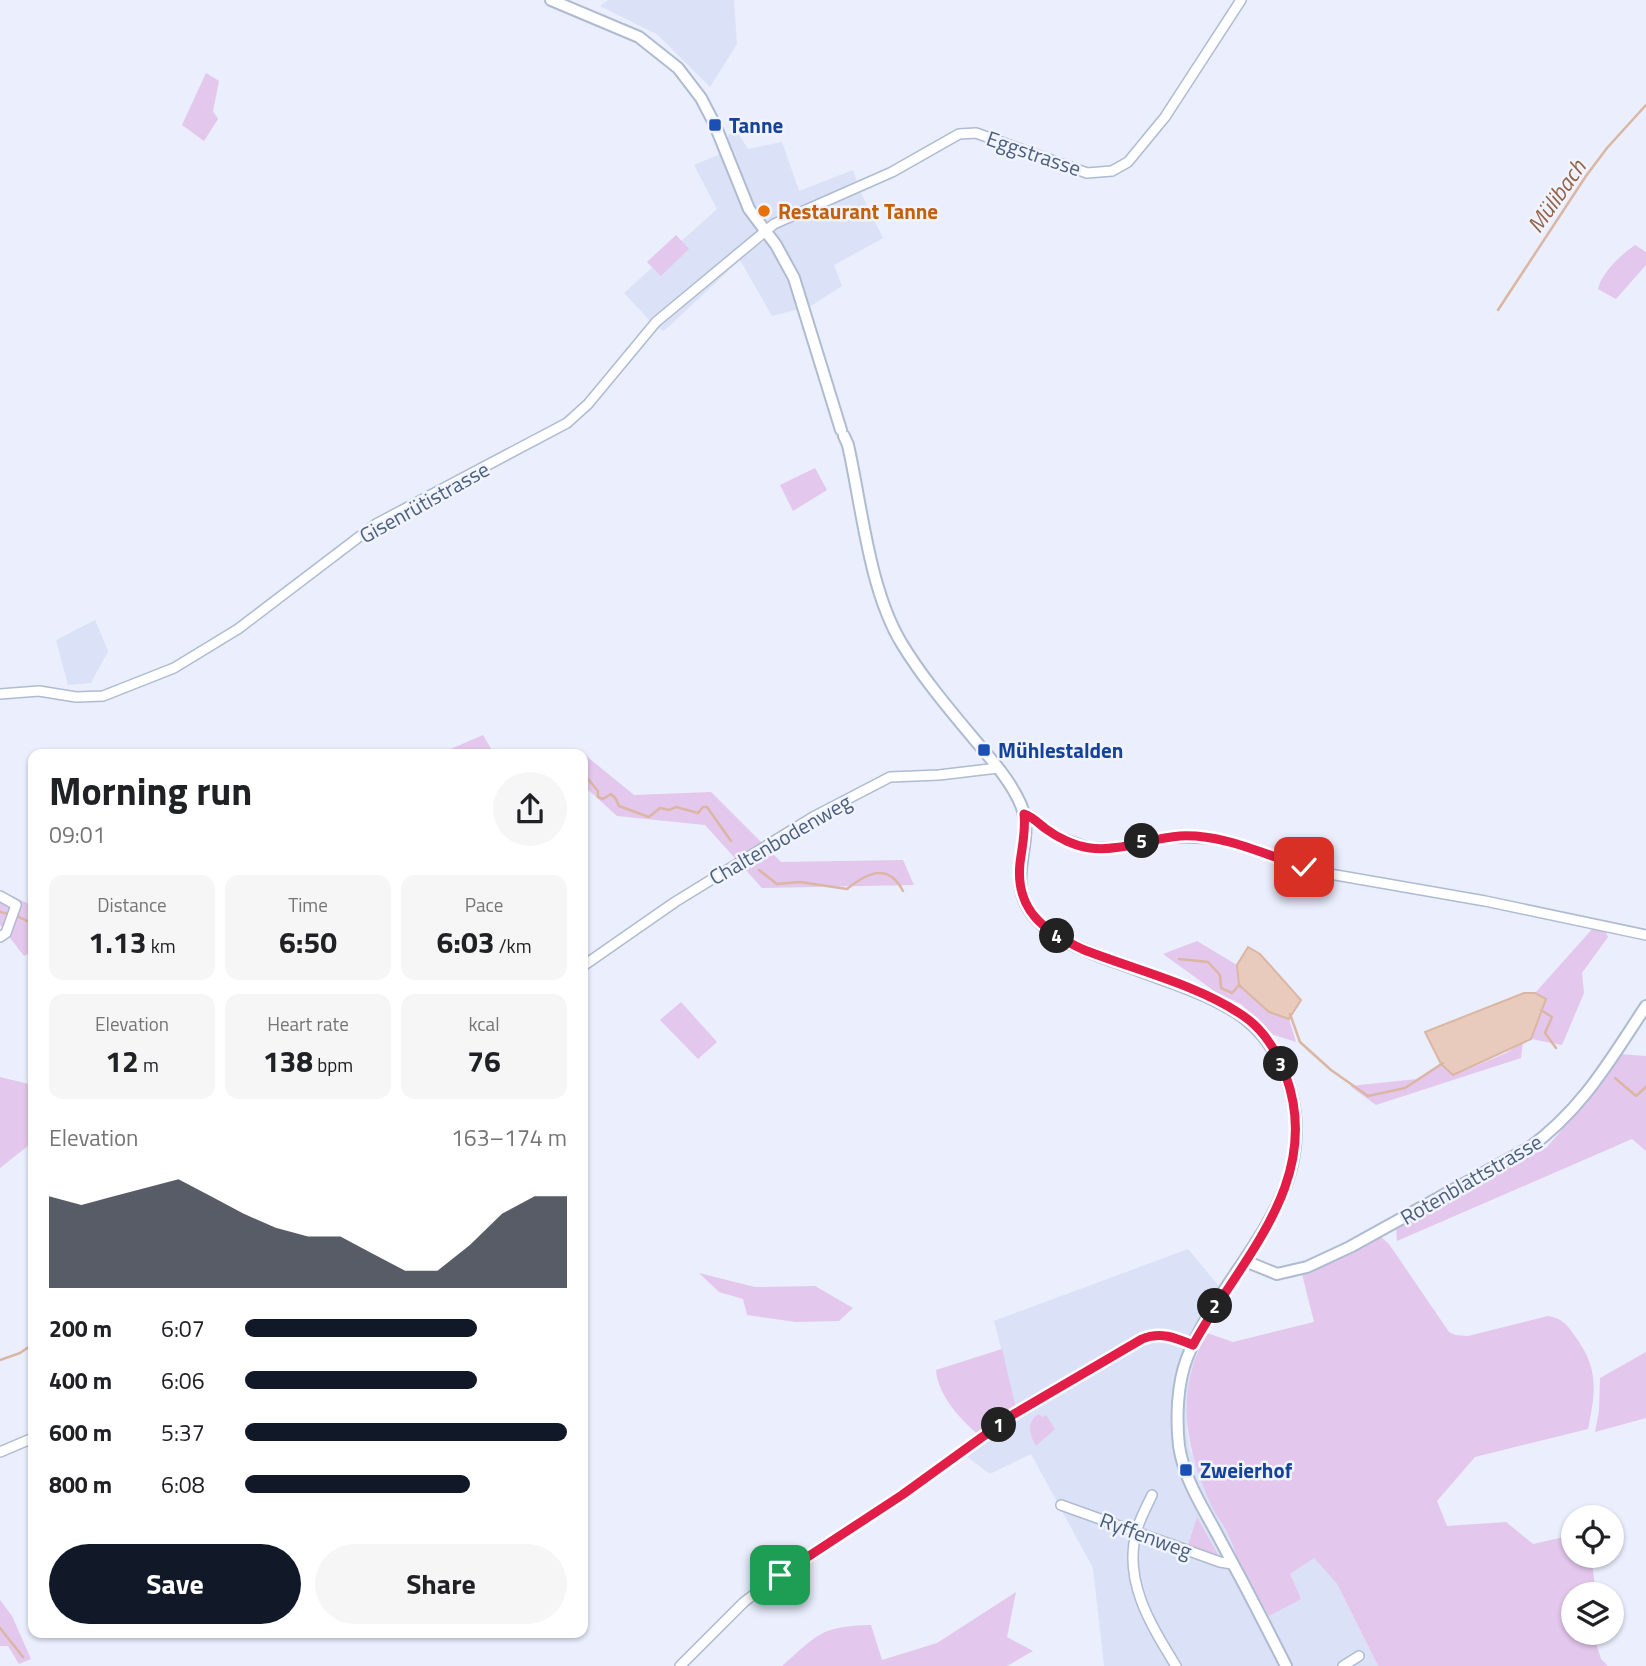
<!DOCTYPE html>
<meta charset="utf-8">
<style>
body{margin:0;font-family:"Titillium Web",sans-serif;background:#f6f6f6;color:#202124;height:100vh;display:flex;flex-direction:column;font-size:26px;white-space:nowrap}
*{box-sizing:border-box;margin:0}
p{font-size:23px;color:#757577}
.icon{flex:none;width:38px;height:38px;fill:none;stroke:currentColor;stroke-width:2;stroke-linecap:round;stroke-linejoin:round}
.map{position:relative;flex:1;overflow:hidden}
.drawer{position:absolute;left:28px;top:749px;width:560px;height:889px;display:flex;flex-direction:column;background:#fff;border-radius:14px;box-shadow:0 2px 5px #0004}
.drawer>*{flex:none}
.controls{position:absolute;left:1561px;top:1505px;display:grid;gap:14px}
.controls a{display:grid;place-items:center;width:63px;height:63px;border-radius:50%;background:#fff;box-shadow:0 2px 5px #0004;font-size:35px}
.pin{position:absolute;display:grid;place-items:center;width:60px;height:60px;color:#fff;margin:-30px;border-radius:14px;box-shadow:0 4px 10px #0006}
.km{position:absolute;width:35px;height:35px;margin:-18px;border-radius:50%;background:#222;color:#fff;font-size:19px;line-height:35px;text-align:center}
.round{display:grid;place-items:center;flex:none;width:74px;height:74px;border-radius:37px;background:#f6f6f6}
.overview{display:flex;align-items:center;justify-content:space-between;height:119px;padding:0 21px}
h1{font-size:38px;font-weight:700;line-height:52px}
.stats{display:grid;grid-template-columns:repeat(3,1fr);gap:10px;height:119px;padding:7px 21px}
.stats div{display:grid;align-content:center;border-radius:14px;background:#f6f6f6;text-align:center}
.stats b{font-size:30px;font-weight:700}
.stats small{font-size:19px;font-weight:400}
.stats p{font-size:19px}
.chart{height:196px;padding:14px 21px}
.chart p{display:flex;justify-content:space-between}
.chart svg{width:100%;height:126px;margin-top:7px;fill:#111827;opacity:.7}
.action{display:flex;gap:14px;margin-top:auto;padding:14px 21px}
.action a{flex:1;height:80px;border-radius:42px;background:#111827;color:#fff;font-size:28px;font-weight:700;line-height:80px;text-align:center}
.action a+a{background:#f6f6f6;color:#202124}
ul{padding:0 21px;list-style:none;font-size:23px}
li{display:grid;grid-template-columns:112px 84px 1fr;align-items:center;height:52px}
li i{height:18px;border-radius:9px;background:#111827}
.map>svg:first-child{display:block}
.residential{fill:#dbe2f7}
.green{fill:#e4c7ec}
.water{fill:#e9cbbd;stroke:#dbb6a3;stroke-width:2}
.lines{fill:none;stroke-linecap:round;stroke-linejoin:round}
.stream{stroke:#dbb6a3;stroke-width:2.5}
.minor-casing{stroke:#aebbd1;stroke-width:12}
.tertiary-casing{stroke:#aebbd1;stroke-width:14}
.minor{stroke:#fff;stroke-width:9}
.tertiary{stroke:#fff;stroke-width:10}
.route-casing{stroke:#fff;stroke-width:14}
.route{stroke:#e11d48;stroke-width:9}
.transit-dot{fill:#1a4fb4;stroke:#f1f4ff;stroke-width:2.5}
.food-dot{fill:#e8710a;stroke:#f1f4ff;stroke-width:2.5}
.labels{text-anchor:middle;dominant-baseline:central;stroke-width:5;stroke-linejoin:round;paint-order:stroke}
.transit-label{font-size:21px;font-weight:bold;fill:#164399;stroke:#f1f4ff;text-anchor:start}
.street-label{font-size:21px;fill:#4b607a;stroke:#f1f4ff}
.food-label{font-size:21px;font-weight:bold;fill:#c56008;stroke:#f1f4ff;text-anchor:start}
.water-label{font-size:23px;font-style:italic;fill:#956346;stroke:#f1f4ff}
</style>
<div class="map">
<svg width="1646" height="1666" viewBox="0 0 1646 1666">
<rect width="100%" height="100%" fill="#eaeefd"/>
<!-- residential -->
<path class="residential" d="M 608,0 L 734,0 L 737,44 L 710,87 L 658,35 L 600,6 Z
M 736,130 L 748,149 L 782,142 L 799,191 L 853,170 L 860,191 L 883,238 L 834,265 L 842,286 L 811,306 L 772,316 L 740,260 L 664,331 L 654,325 L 624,293 L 717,209 L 694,165 L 718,155 L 730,133 Z
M 95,620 L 108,651 L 91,683 L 68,685 L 56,640 Z
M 1188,1249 L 1227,1296 L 1196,1353 L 1187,1430 L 1190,1449 L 1213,1507 L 1228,1535 L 1247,1583 L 1269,1616 L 1290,1574 L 1314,1558 L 1337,1584 L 1378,1666 L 1104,1666 L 1093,1568 L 1031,1454 L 990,1474 L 965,1455 L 980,1436 L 1017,1412 L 994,1321 Z"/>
<!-- green -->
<path class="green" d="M 206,73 L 219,81 L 213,111 L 218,119 L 204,141 L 182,125 Z
M 676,235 L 689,249 L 661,276 L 647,262 Z
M 1635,245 L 1646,252 L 1646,265 L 1616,299 L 1598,289 C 1602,272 1621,255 1635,245 Z
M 815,468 L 827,490 L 793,511 L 780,485 Z
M 483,735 L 494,754 L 439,754 Z
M 579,750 L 634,795 L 711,792 L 781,862 L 903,860 L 914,885 L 762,888 L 705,825 L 617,816 L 583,785 L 583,754 L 554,754 Z
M 0,890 L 33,906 L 33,951 L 24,956 L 0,925 Z
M 1594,927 L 1605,931 L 1608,937 L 1582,973 L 1584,993 L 1562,1045 L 1531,1039 L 1545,999 L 1535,993 Z
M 1197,941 L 1237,965 L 1239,985 L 1268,1012 L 1289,1019 L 1296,1042 L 1271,1034 L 1241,1004 L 1217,993 L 1163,954 Z
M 681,1002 L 717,1042 L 698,1059 L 660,1020 Z
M 1523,1042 L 1521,1058 L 1376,1105 L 1350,1086 L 1417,1079 L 1441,1064 L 1454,1075 L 1506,1053 Z
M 1620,1054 L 1646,1056 L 1646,1151 L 1632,1139 L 1397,1241 L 1396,1227 L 1547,1147 L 1597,1089 L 1603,1076 Z
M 0,1077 L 33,1085 L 33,1142 L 0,1168 Z
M 1381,1237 L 1389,1244 L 1449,1332 L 1455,1335 L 1468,1336 L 1548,1316 C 1561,1318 1567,1324 1574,1335 C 1599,1368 1596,1390 1588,1429 L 1475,1457 L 1437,1501 L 1447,1526 L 1506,1522 L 1533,1544 L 1573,1535 L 1573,1556 L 1591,1556 L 1596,1594 L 1573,1594 L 1573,1633 L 1593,1633 L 1601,1659 L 1608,1666 L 1378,1666 L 1337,1584 L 1314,1558 L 1290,1574 L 1301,1599 L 1269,1616 C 1262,1606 1254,1596 1248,1585 C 1239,1569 1236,1551 1228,1535 C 1224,1525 1217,1517 1212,1507 C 1185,1448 1174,1392 1207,1333 L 1233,1342 L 1314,1322 L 1302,1274 Z
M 699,1273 L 755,1287 L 815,1286 L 853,1308 L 839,1321 L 796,1322 L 747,1315 L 743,1299 L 719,1292 Z
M 1002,1349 L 1017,1412 L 980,1436 C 961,1420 938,1396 936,1370 Z
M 1646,1352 L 1646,1418 L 1595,1432 L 1599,1411 L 1600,1378 Z
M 1038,1414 L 1043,1417 L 1046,1415 L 1055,1429 L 1036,1446 C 1029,1433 1026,1424 1038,1414 Z
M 1197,1517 L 1220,1558 L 1218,1559 L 1188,1545 Z
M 1016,1592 L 1007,1637 L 1033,1651 L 1007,1666 L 782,1666 C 817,1635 821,1626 871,1625 L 882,1660 L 937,1643 Z
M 0,1600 L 12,1616 L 31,1659 L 19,1664 L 8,1646 L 0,1646 Z"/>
<!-- water -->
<path class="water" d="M 1248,947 L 1260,954 L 1301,1000 L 1289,1019 L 1269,1012 L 1239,985 L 1237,965 Z
M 1524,993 L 1535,993 L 1546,999 L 1531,1039 L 1453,1075 L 1441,1064 L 1425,1032 Z"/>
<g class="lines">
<!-- stream -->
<path class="stream" d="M 1498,310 L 1586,176 L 1607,148 L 1646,105
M 452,754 L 460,752 L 466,754
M 469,754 L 475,754
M 583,773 L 598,791 L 598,797 L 603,799 L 611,794 L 616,799 L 619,806 L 649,817 L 660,808 L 669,810 L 676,807 L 698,813 L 703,807 L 707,807 L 731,841
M 759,870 L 777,884 L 800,882 L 847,889 C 867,873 888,862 903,891
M 0,912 L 17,916 L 33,924
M 1179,959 L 1208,962 L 1220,975 L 1221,988 L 1232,993 L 1239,985 L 1241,987
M 1541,1010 L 1552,1017 L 1545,1033 L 1556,1048
M 1290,1014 L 1300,1042 L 1331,1070 L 1368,1096 L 1405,1088 L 1443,1063
M 1615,1078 L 1636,1096 L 1646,1087
M 0,1360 L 20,1353 L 33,1344
M 0,1628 L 23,1657"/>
<!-- minor casing -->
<g class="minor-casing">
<path id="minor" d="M 0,694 L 39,691 L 76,697 L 103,696 L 174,668 L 238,629 L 376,524 L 567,423 L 588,404 L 656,322 L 774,224 L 892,172 L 959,134 L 976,133 L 1087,173 L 1112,171 L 1128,162 L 1165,117 L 1241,0
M 1024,814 L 1031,816 L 1056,836 L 1090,848 L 1117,847 L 1169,837 L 1221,839 L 1330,874 L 1485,901 L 1646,935
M 0,896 L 16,905 L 6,933 L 0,937
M 583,966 L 675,902 L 813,817 L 890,777 L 939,775 L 998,768
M 0,1452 L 33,1438
M 1152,1495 C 1147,1506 1140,1518 1137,1530 C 1122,1580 1151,1625 1176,1666
M 1061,1505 L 1220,1562 L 1232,1564
M 680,1666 L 744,1602 L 780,1575 L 902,1495 L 1014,1414 L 1148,1336 L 1164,1335 L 1193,1345
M 1343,1666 L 1359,1656"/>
</g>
<!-- tertiary casing -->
<g class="tertiary-casing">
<path id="tertiary" d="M 551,0 L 639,37 L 678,68 L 701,98 L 715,125 L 749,209 L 776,245 L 794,278 L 841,430
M 844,436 L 848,445 C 862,507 869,590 902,644 C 922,677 949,709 974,739 C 991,759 1011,781 1021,805 C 1038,847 998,883 1041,924 C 1059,941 1084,950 1107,959 C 1130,967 1153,976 1176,984 C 1231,1005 1268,1023 1288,1082 C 1325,1196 1224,1264 1187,1358 C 1177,1384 1176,1419 1179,1446 C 1184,1479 1202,1506 1217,1534 C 1241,1578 1264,1622 1286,1666
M 1245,1261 L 1277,1274 L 1307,1267 L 1350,1247 L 1529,1148 C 1583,1109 1610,1060 1646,1006"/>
</g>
<!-- minor -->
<use href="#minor" class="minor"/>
<!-- tertiary -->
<use href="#tertiary" class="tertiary"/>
</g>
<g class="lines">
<!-- route casing -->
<g class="route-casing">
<path id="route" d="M 780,1575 L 902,1495 L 1014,1414 L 1142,1339 C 1160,1331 1176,1338 1193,1345 C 1240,1259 1324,1182 1286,1076 C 1277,1051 1262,1027 1239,1013 C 1195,984 1132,969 1082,949 C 1044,931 1015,910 1020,863 C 1022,847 1026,831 1024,814 C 1033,817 1038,823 1046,829 C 1058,838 1075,846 1090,848 C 1119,852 1150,838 1180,836 C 1224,834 1263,854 1304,867"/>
</g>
<!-- route -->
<use href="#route" class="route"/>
</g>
<!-- markers -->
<g class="transit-dot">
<rect x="708" y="118" width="14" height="14" rx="3.5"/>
<rect x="977" y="743" width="14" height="14" rx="3.5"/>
<rect x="1179" y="1463" width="14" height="14" rx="3.5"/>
</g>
<circle class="food-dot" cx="764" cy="211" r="7"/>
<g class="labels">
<!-- transit labels -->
<g class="transit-label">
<text x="729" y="125">Tanne</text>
<text x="998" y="750">Mühlestalden</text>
<text x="1200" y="1470">Zweierhof</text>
</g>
<!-- street labels -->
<g class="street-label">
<text transform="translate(1034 153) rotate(19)">Eggstrasse</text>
<text transform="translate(424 502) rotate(-29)">Gisenrütistrasse</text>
<text transform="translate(780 839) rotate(-30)">Chaltenbodenweg</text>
<text transform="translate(1471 1179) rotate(-30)">Rotenblattstrasse</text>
<text transform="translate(1146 1535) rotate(20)">Ryffenweg</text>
</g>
<!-- food labels -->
<g class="food-label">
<text x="778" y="211">Restaurant Tanne</text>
</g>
<!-- water labels -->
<g class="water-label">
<text transform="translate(1556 196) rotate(-55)">Mülibach</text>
</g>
</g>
</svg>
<div class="controls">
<a><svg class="icon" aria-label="locate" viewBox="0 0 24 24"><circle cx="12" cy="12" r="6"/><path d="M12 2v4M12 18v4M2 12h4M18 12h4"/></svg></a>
<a><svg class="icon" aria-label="layers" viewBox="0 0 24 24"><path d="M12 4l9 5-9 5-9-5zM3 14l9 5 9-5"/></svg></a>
</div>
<div class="pin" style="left:780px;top:1575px;background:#1e9e55"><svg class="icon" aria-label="arrive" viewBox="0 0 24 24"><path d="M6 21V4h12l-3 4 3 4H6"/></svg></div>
<div class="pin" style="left:1304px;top:867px;background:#d93025"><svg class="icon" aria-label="check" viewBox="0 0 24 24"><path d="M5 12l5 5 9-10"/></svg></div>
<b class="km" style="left:999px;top:1425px">1</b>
<b class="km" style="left:1215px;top:1306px">2</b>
<b class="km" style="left:1281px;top:1064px">3</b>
<b class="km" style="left:1057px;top:936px">4</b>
<b class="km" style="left:1142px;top:841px">5</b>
<section class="drawer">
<div class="overview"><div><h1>Morning run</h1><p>09:01</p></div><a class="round"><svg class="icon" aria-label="share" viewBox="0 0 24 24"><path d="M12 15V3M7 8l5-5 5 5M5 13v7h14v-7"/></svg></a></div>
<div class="stats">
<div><p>Distance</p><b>1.13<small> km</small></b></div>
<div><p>Time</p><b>6:50</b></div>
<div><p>Pace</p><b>6:03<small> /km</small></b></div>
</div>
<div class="stats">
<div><p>Elevation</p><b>12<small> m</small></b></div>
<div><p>Heart rate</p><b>138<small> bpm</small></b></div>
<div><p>kcal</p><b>76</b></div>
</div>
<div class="chart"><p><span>Elevation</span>163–174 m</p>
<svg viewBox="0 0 160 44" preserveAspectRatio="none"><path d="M0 44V12L10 15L20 12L30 9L40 6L50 12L60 18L70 23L80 26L90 26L100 32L110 38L120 38L130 29L140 18L150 12L160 12V44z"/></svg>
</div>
<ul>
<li><b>200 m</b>6:07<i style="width:72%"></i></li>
<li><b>400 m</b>6:06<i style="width:72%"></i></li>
<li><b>600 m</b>5:37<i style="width:100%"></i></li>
<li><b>800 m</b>6:08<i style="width:70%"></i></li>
</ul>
<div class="action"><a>Save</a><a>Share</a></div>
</section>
</div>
